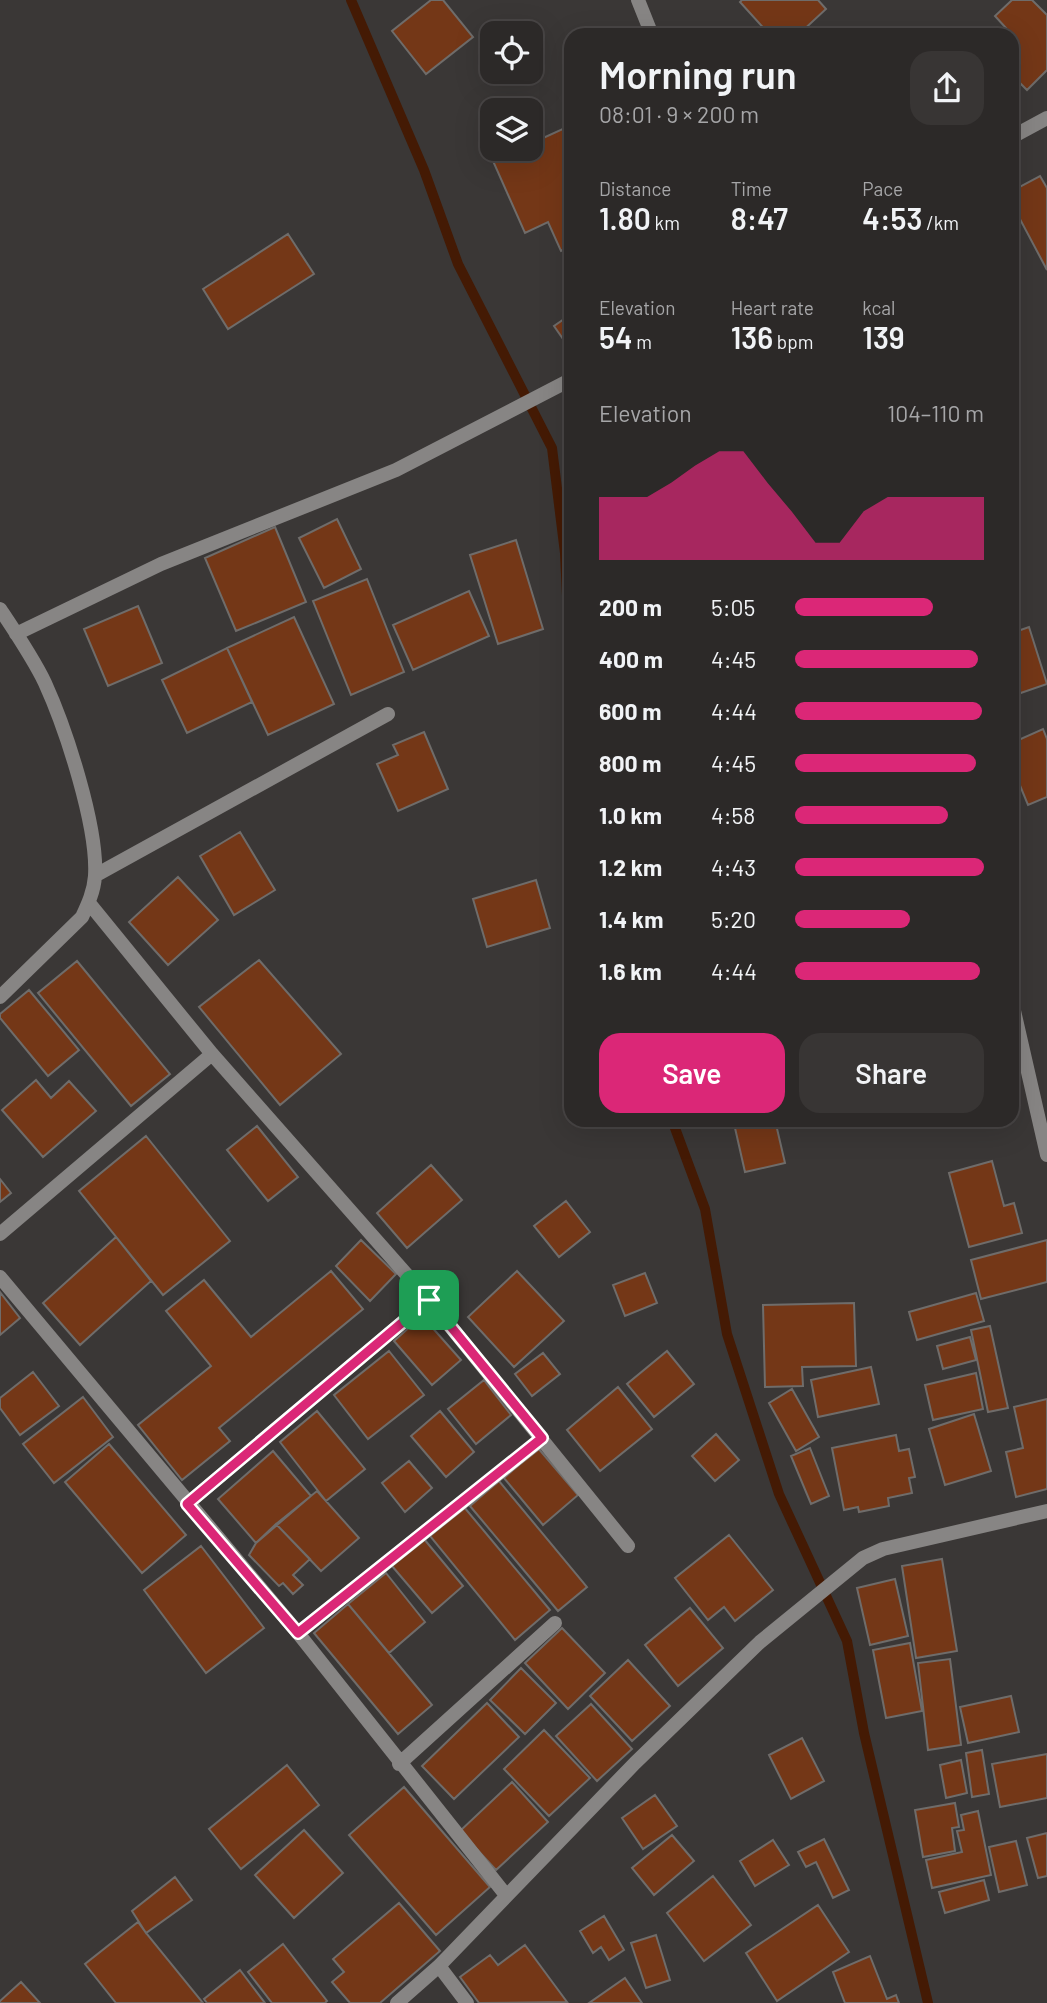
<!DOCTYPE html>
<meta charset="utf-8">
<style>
body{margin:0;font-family:Barlow,sans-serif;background:#383534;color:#f1f3f6;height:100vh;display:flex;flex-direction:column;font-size:26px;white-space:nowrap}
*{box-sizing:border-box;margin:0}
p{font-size:23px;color:#a6a6a8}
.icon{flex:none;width:38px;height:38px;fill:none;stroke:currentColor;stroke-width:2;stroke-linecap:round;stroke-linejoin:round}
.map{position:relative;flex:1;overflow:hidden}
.side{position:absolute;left:564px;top:28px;width:455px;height:1099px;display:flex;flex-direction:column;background:#2c2928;border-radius:21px;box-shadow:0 7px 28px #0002,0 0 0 2px #484545}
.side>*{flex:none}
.controls{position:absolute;left:480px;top:21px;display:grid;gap:14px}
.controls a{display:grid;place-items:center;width:63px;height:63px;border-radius:14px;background:#2c2928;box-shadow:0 7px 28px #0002,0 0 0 2px #484545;font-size:35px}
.pin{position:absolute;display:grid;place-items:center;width:60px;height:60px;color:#fff;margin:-30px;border-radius:14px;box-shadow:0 4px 10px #0006}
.round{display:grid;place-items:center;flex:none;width:74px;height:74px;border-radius:21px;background:#383534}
.head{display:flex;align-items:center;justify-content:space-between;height:119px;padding:0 35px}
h1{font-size:38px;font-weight:600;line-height:52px}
.figures{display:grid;grid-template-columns:repeat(3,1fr);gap:10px;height:119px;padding:7px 35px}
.figures div{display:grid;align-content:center}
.figures b{font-size:30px;font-weight:600}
.figures small{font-size:19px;font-weight:400}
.figures p{font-size:19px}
.chart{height:196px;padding:14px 35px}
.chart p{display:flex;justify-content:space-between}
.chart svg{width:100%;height:126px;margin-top:7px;fill:#db2777;opacity:.7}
.action{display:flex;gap:14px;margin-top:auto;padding:14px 35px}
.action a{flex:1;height:80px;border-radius:21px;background:#db2777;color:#fff;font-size:28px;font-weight:600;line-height:80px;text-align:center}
.action a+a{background:#383534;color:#f1f3f6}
ul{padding:0 35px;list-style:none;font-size:23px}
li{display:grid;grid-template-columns:112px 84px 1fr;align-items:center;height:52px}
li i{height:18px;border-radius:9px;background:#db2777}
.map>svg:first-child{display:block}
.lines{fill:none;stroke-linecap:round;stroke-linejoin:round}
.stream{stroke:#441a04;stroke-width:10}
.building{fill:#743717;stroke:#6f6c6a;stroke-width:2}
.street{stroke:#878584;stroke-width:14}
.route-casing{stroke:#fff;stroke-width:14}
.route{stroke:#db2777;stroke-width:9}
</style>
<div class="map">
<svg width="1047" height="2003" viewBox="0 0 1047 2003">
<rect width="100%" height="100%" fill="#3a3736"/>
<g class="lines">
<!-- stream -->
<path class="stream" d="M 351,0 L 424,170 L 458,264 L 552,448 L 565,553 L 570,660
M 672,1120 L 705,1209 L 727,1334 L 779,1494 L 847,1641 L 864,1733 L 928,2003"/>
</g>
<!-- building -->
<path class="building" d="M 431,0 L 443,0 L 473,37 L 426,74 L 392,31 Z
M 742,0 L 818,0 L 826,9 L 798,35 L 770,35 L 740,2 Z
M 1012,0 L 1032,0 L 1047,15 L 1047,70 L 1027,90 L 1012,75 L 1012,35 L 999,35 L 1006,28 L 995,16 Z
M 567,127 L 570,135 L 570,247 L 561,251 L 548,222 L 525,233 L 493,161 L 519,149 L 530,149 L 530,144 Z
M 1040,176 L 1047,188 L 1047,270 L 1012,204 L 1012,191 Z
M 288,234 L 314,274 L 228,329 L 203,289 Z
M 570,315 L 570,349 L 554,326 Z
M 337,519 L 361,569 L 324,588 L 299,538 Z
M 275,527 L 306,602 L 236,631 L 205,558 Z
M 516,540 L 543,629 L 498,644 L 470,555 Z
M 367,579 L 404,672 L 351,695 L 313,601 Z
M 469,591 L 489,636 L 413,670 L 393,625 Z
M 138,606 L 162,663 L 108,686 L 84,629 Z
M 294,617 L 334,704 L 268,735 L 227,648 Z
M 1029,627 L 1047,684 L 1012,696 L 1012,633 Z
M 227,648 L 252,702 L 187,733 L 162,680 Z
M 1043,729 L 1047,739 L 1047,797 L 1028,805 L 1012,766 L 1012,743 Z
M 424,732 L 448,789 L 398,811 L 377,764 L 398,755 L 393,745 Z
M 240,832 L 275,890 L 234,915 L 200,856 Z
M 178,877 L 218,920 L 168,965 L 129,922 Z
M 536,880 L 550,928 L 487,947 L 473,899 Z
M 259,960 L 341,1054 L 280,1105 L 199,1007 Z
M 77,961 L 170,1074 L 131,1106 L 38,993 Z
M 29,990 L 79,1050 L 48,1076 L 0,1018 L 0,1014 Z
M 36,1080 L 51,1098 L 69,1081 L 96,1111 L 43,1157 L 2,1110 Z
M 775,1120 L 785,1163 L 745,1172 L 735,1128 Z
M 257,1126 L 298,1177 L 268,1201 L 227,1150 Z
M 146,1136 L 230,1241 L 163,1295 L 79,1191 Z
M 992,1161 L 1004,1206 L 1014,1203 L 1022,1233 L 969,1247 L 949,1173 Z
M 431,1165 L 462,1200 L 407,1248 L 377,1213 Z
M 0,1179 L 11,1193 L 0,1202 Z
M 566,1201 L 590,1232 L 559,1257 L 534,1226 Z
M 116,1237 L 151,1281 L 80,1345 L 43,1303 Z
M 361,1240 L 396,1274 L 370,1301 L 336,1266 Z
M 1047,1240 L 1047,1282 L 981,1299 L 971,1260 Z
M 331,1271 L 363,1309 L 219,1428 L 230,1441 L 182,1480 L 138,1425 L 211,1366 L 166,1311 L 204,1280 L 251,1337 Z
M 517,1271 L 564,1321 L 514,1367 L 468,1317 Z
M 645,1273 L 657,1303 L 625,1316 L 613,1285 Z
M 0,1292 L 20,1318 L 0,1335 Z
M 976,1293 L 984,1321 L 917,1340 L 909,1312 Z
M 854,1303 L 856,1366 L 802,1367 L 803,1386 L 765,1387 L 763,1305 Z
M 422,1316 L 461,1360 L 432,1385 L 394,1341 Z
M 990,1326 L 1008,1408 L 988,1412 L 971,1330 Z
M 970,1337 L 976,1360 L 943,1369 L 937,1346 Z
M 389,1351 L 424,1395 L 368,1439 L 334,1395 Z
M 667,1351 L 694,1384 L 654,1417 L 627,1384 Z
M 543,1353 L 560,1374 L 532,1396 L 515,1374 Z
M 871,1367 L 879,1404 L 818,1417 L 811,1380 Z
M 33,1372 L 59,1406 L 20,1435 L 0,1408 L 0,1398 Z
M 976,1373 L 983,1409 L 933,1420 L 925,1385 Z
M 484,1380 L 511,1415 L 476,1444 L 448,1409 Z
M 618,1387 L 652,1429 L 600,1471 L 567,1430 Z
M 792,1389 L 819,1437 L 796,1451 L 769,1403 Z
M 83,1397 L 113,1437 L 54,1483 L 23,1444 Z
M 1047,1399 L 1047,1489 L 1016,1497 L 1006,1452 L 1023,1448 L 1014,1407 Z
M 317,1411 L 365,1469 L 326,1501 L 280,1442 Z
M 440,1411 L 474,1452 L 446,1477 L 411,1436 Z
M 974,1414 L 991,1471 L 945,1485 L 929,1429 Z
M 716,1434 L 739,1460 L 715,1481 L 692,1456 Z
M 896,1435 L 899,1451 L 909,1449 L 915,1477 L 909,1478 L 912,1493 L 888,1498 L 889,1506 L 859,1512 L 858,1507 L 844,1510 L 832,1448 Z
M 109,1444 L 186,1535 L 142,1573 L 65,1482 Z
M 538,1448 L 578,1495 L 543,1525 L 504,1478 Z
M 810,1448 L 829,1496 L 811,1504 L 791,1456 Z
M 273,1451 L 311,1496 L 256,1543 L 218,1499 Z
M 409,1461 L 432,1488 L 405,1512 L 382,1483 Z
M 499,1481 L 587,1587 L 558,1611 L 470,1506 Z
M 317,1491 L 359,1538 L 321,1571 L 276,1524 Z
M 464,1507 L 550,1610 L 515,1640 L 430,1536 Z
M 276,1524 L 310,1559 L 293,1575 L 303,1585 L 293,1594 L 283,1583 L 279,1586 L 249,1555 L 256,1543 Z
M 729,1535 L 773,1590 L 735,1621 L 724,1607 L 708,1620 L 675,1578 Z
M 424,1539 L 463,1586 L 432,1613 L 392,1566 Z
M 201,1546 L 264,1628 L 206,1673 L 144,1590 Z
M 942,1559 L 957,1651 L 916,1658 L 902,1566 Z
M 386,1573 L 425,1622 L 389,1653 L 348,1604 Z
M 895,1579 L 908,1636 L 870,1645 L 857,1588 Z
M 348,1604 L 432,1705 L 398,1734 L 314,1633 Z
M 690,1608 L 723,1648 L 678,1686 L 645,1645 Z
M 562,1628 L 605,1673 L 568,1709 L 525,1663 Z
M 910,1643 L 922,1711 L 886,1718 L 873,1650 Z
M 950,1659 L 961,1745 L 928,1750 L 918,1663 Z
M 628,1660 L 670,1706 L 632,1741 L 590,1696 Z
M 521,1668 L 556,1703 L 525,1734 L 490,1700 Z
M 1011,1696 L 1019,1732 L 968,1743 L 960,1707 Z
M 487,1703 L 519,1737 L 454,1799 L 422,1766 Z
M 591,1704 L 632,1749 L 597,1781 L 556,1736 Z
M 544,1730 L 590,1778 L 549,1816 L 504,1769 Z
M 802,1738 L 824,1781 L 791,1799 L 769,1755 Z
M 982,1750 L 989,1794 L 972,1797 L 966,1753 Z
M 1047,1754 L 1047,1798 L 1000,1807 L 992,1764 Z
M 961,1760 L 967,1793 L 946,1798 L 940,1765 Z
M 287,1765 L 319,1805 L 241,1869 L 209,1829 Z
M 512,1782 L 548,1822 L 496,1870 L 460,1831 Z
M 404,1787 L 490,1887 L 436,1935 L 349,1835 Z
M 655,1795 L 677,1826 L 643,1849 L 622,1818 Z
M 955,1803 L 959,1827 L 952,1828 L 955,1851 L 923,1857 L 915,1810 Z
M 978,1811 L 991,1875 L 932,1888 L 926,1860 L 962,1852 L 957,1831 L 964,1830 L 961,1815 Z
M 304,1830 L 343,1873 L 294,1918 L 255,1875 Z
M 1047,1833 L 1047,1876 L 1038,1878 L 1027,1838 Z
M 672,1835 L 694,1861 L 654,1895 L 632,1868 Z
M 824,1839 L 849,1890 L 833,1898 L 816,1862 L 806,1867 L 798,1852 Z
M 773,1840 L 789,1865 L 755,1886 L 740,1861 Z
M 1016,1841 L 1027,1885 L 999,1892 L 989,1847 Z
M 713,1876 L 751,1925 L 704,1961 L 667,1913 Z
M 175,1877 L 192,1900 L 146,1933 L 132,1911 Z
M 984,1880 L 989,1900 L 945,1913 L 939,1892 Z
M 399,1903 L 440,1951 L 380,2003 L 350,2003 L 332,1982 L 344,1972 L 333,1959 Z
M 818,1905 L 849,1952 L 777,2001 L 746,1953 Z
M 604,1916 L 624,1950 L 609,1960 L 601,1947 L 593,1953 L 580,1931 Z
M 138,1922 L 146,1933 L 203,2003 L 116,2003 L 85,1964 Z
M 656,1935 L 670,1980 L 646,1988 L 631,1943 Z
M 283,1944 L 327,2001 L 325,2003 L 272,2003 L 248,1972 Z
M 525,1945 L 567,2002 L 479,2003 L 460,1977 L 490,1955 L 498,1965 Z
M 870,1956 L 887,1999 L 896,1995 L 899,2003 L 845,2003 L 833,1972 Z
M 240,1970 L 265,2003 L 207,2003 L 204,1999 Z
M 625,1978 L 642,2003 L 589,2003 Z
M 21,1982 L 40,2003 L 0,2003 L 0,2001 Z"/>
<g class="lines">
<!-- street -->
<path class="street" d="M 638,0 L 652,35
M 1012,137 L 1047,118
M 0,609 C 16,633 33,658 45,683 C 66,729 98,827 95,876 C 94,891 88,904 82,917 L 0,997
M 16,634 L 161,564 L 396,470 L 570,380
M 96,875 L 388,714
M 89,903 L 212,1054 L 429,1300 L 628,1546
M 1012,1002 L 1047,1155
M 0,1234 L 212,1054
M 0,1277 L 298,1633 L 505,1894
M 187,1504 L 429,1300
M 298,1633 L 542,1439
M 399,1764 L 555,1623
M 439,1966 L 467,2003
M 397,2003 L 439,1966 L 635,1763 L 760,1642 L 863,1558 L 883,1549 L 1047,1511"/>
</g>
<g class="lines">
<!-- route casing -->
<g class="route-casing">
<path id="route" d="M 429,1300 L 542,1438 L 298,1633 L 187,1504 Z"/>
</g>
<!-- route -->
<use href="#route" class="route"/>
</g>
</svg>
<div class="controls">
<a><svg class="icon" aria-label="locate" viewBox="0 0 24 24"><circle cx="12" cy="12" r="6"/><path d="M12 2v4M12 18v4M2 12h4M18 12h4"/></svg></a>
<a><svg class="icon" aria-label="layers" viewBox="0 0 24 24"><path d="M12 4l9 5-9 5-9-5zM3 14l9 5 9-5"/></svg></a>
</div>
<div class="pin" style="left:429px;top:1300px;background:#1e9e55"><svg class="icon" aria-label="arrive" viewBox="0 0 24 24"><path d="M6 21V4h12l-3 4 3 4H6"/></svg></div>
<section class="side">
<div class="head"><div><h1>Morning run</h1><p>08:01 · 9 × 200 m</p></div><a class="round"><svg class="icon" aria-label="share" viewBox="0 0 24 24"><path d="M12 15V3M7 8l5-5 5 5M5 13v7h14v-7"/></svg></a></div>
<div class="figures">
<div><p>Distance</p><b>1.80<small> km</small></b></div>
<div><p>Time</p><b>8:47</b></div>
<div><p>Pace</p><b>4:53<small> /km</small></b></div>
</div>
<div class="figures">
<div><p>Elevation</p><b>54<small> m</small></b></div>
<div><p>Heart rate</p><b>136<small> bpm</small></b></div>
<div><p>kcal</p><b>139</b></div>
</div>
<div class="chart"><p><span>Elevation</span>104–110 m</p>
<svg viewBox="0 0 160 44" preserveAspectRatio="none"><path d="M0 44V22L10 22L20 22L30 17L40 11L50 6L60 6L70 17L80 27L90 38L100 38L110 27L120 22L130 22L140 22L150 22L160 22V44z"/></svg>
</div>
<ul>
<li><b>200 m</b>5:05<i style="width:73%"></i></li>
<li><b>400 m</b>4:45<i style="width:97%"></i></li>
<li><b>600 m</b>4:44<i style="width:99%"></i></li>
<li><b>800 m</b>4:45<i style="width:96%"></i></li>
<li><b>1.0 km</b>4:58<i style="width:81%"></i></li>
<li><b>1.2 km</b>4:43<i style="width:100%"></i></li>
<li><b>1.4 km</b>5:20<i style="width:61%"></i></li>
<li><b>1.6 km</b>4:44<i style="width:98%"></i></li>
</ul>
<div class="action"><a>Save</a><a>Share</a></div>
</section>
</div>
